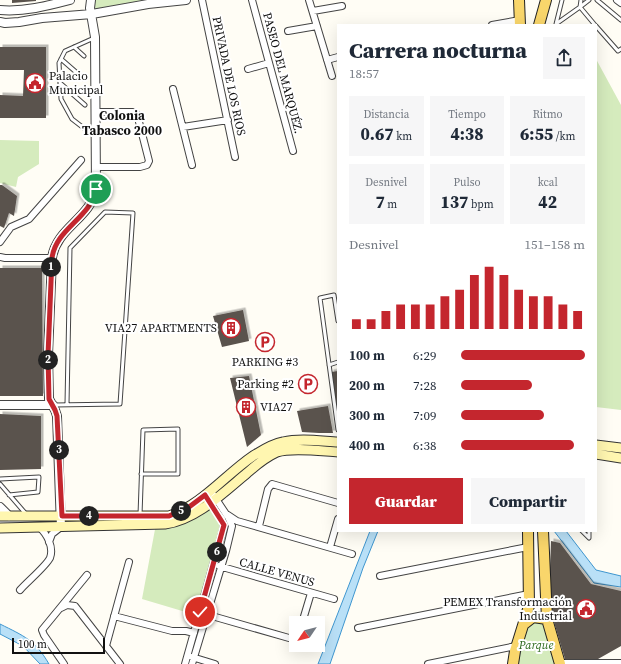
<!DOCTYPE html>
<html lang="es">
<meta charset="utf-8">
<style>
body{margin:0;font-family:"Source Serif 4",serif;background:#f6f6f7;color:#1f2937;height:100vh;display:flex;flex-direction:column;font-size:15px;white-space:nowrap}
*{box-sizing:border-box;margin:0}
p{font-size:13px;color:#747a83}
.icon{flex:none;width:22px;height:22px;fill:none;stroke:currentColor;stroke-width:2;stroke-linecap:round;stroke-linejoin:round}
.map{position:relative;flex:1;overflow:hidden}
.sheet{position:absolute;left:337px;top:24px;width:260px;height:508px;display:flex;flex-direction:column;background:#fff;border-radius:0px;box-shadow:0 4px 16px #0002}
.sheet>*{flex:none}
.needle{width:26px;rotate:235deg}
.controls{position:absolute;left:289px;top:616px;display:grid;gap:8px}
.controls a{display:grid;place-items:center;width:36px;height:36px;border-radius:0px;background:#fff;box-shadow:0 4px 16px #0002;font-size:20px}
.scale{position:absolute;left:12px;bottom:10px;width:93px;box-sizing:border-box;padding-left:4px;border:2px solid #111;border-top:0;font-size:11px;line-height:14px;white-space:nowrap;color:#111;-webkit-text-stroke:3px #fff;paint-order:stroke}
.pin{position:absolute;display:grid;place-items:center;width:34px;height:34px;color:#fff;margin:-17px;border:2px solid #fff;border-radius:50%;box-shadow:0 1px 4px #0007}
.km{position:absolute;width:20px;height:20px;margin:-10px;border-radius:50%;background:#222;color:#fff;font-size:11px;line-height:20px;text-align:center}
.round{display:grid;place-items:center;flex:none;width:42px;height:42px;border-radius:0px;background:#f6f6f7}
.headline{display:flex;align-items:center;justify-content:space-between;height:68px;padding:0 12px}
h1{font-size:22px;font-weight:800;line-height:30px}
.stats{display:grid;grid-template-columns:repeat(3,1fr);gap:6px;height:68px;padding:4px 12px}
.stats div{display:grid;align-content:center;border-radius:0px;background:#f6f6f7;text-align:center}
.stats b{font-size:17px;font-weight:800}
.stats small{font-size:11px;font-weight:400}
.stats p{font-size:11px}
.chart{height:112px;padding:8px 12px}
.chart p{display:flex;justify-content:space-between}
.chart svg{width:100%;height:72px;margin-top:4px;stroke:#c4262e;stroke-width:6}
.cta{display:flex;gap:8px;margin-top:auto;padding:8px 12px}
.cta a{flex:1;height:46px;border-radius:0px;background:#c4262e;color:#fff;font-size:16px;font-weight:800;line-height:46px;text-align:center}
.cta a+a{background:#f6f6f7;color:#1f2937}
ul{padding:0 12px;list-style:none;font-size:13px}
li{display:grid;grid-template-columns:64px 48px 1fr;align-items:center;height:30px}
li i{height:10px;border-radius:5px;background:#c4262e}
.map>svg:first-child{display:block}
.green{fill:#d5ebbd}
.water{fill:#b9e0f7;stroke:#3f96cf}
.building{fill:#5a524d;filter:url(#shadow)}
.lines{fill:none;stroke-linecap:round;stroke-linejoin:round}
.service-casing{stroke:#444;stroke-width:5}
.minor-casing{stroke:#444;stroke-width:8}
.tertiary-casing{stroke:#444;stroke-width:10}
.secondary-casing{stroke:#333;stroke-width:11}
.primary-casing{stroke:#222;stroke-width:12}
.service{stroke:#fff;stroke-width:3}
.minor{stroke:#fff;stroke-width:6}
.tertiary{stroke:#fff;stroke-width:8}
.secondary{stroke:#fff6b0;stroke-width:9}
.primary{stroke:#f9d66b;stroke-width:10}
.route-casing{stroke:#fff;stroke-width:8}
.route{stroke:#c4262e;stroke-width:5}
.labels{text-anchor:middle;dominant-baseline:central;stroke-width:4;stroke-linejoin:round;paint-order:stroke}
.street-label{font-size:12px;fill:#111;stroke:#fff}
.poi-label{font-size:12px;fill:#111;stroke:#fff;text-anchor:end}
.park-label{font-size:12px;font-style:italic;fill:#2f6b1f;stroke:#fff}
.neighbourhood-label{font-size:13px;font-weight:bold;fill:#111;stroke:#fff}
</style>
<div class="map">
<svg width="621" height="664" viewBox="0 0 621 664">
<defs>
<filter id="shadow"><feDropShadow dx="2.5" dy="-2.5" stdDeviation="0" flood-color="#0004"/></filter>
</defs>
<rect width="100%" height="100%" fill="#fffdf5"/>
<!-- green -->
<path class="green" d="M 91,0 L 186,0 L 92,14 Z
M 596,59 L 621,105 L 621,410 L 596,407 Z
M 0,140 L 39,141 L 39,164 L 18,177 L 16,187 L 0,183 Z
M 210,503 L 223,523 L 199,616 L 142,599 L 156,524 Z
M 547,619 L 560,664 L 513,664 L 525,624 Z"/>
<!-- water -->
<path class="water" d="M 370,531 L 378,531 L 363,568 L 330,664 L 318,664 Z
M 554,531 L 566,531 L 596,570 L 621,576 L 621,587 L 594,583 Z
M 0,624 C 24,636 35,640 49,664 L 40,664 L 23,646 L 0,634 Z"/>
<!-- building -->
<path class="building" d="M 12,0 L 36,0 L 36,1 L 12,3 Z
M 0,47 L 46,47 L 46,118 L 0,118 L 0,95 L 23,96 L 24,70 L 0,70 Z
M 0,185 L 2,185 L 17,196 L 14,216 L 9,213 L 4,228 L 0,226 Z
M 0,268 L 42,268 L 43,396 L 0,396 Z
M 243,310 L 249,341 L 222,347 L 213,316 Z
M 338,371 L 338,418 L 337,418 L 331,372 Z
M 249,376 L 261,435 L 247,447 L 230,378 Z
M 328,406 L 333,433 L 319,433 L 302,432 L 297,411 Z
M 0,414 L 41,416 L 41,469 L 0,470 Z
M 551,541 L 560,543 L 591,584 L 621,591 L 621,646 L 598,659 L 565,659 L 554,622 L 549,596 Z"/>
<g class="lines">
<!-- service casing -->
<g class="service-casing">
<path id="service" d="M 562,0 L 556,24 L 580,7 L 581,0
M 589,0 L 580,7 L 595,25
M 597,0 L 621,20
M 596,26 L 618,51 L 621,49
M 94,38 L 65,51 L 59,63 L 61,99 L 72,119 L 94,136
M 74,47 L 84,56
M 61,59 L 84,79
M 60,83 L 85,105
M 338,321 L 334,295 L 320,298 L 338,430
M 329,365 L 338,362
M 54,405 L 120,404 L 133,213 L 105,212 L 70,248 L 67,404
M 0,479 L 39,477 L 38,492 L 9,495
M 0,484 L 26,514
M 140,515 L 143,430 L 178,429 L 178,474 L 141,474
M 582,531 L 589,538 L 589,531"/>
</g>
<!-- minor casing -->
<g class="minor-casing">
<path id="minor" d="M 202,0 L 235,157
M 252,0 L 293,151
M 309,0 L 332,76
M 617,0 L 621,3
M 313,11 L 342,6
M 492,25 L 520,20
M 288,31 L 317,26
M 327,60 L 338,57
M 248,69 L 269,63
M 173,89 L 192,165
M 96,112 L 133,112 L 137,114 L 149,161 L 147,165 L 140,167 L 96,167
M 183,127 L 228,120
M 0,242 L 11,227 L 29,219 L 81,160
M 0,257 L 5,258 L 52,258
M 228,515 L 237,521 L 352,554
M 259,526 L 268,489 L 272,484 L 338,503
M 49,542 L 52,534 L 61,527
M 330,547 L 338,519
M 219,566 L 334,599
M 380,576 L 528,547
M 20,590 C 27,582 46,566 50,558 C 54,547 47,534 39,527
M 61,608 L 67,605 L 75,606 L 120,664
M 205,614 L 296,640
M 114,616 L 172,631 L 186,631 L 194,633
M 302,623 L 311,593
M 358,628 L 529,594
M 315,645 L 317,646
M 106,646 L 129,562
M 192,657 L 215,664
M 560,663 L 621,663
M 64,664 L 44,635 L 42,630 L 87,575
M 185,664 L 224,526 L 222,519 L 209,501
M 192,664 L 226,551 L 232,526 L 228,517 L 210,490
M 428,664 L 516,646"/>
</g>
<!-- tertiary casing -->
<g class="tertiary-casing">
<path id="tertiary" d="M 0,10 C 24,12 47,6 70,0
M 0,22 L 5,23 L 19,22 L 42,18 L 92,14 L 148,4 L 186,0
M 0,405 L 53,405
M 0,507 L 9,516
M 61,527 L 57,416 L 55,410 L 49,399 L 48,355 L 52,258 C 56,228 91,218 96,189 L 95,37 L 90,8 L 91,0"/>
</g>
<!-- secondary casing -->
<g class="secondary-casing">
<path id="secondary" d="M 596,445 L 621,448
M 596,454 L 621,458
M 0,516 L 169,516 C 202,505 225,475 253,456 C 263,450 272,444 283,442 C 300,438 320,441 338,442
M 0,528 L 165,524 C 196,520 224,492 247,473 C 256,465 266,457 277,452 C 292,447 321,451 338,452"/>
</g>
<!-- primary casing -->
<g class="primary-casing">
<path id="primary" d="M 519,0 L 520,25
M 539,25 L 546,0
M 543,531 L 547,619 L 560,664
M 524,624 L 533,617 L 547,619
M 513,664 L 515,651 L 529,606 L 528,531"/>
</g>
<!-- service -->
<use href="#service" class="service"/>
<!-- minor -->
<use href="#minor" class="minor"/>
<!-- tertiary -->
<use href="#tertiary" class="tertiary"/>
<!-- secondary -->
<use href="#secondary" class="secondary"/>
<!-- primary -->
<use href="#primary" class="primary"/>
</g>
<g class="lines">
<!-- route casing -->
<g class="route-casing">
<path id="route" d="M 96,189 C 91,218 56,228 52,258 L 48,355 L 49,399 L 55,410 L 57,416 L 62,516 L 169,516 L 189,507 L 205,495 L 224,525 L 200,612"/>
</g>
<!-- route -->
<use href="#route" class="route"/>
</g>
<!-- icons -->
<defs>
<g id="civic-ring" transform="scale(1)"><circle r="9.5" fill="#fff" stroke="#c4262e" stroke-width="1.5"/><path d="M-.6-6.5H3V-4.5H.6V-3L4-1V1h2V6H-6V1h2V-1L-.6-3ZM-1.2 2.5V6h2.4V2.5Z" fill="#c4262e"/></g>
<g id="building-ring" transform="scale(1)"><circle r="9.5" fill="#fff" stroke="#c4262e" stroke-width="1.5"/><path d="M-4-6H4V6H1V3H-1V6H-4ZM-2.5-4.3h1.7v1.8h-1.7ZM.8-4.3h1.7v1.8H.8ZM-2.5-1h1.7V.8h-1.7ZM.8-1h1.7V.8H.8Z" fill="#c4262e"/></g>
<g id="parking-ring" transform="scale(1)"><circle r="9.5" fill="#fff" stroke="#c4262e" stroke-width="1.5"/><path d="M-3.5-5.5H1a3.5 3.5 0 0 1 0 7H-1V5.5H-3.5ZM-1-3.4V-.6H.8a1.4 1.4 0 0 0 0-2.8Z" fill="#c4262e"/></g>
</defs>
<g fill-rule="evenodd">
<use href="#civic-ring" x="35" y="83"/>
<use href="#building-ring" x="231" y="328"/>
<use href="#parking-ring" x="265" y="342"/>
<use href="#parking-ring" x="308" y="384"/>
<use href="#building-ring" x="246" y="407"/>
<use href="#civic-ring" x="586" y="609"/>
</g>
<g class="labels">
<!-- street labels -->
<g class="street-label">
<text transform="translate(283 73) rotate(75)">PASEO DEL MARQUÉZ.</text>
<text transform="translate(229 76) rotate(78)">PRIVADA DE LOS RIOS</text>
<text transform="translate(277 572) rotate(16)">CALLE VENUS</text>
</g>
<!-- poi labels -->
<g class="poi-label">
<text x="49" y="76" text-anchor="start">Palacio<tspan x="49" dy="14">Municipal</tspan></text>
<text x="217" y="328">VIA27 APARTMENTS</text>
<text x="265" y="362" text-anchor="middle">PARKING #3</text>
<text x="294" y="384">Parking #2</text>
<text x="260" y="407" text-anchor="start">VIA27</text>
<text x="572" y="602">PEMEX Transformación<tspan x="572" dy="14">Industrial</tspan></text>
</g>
<!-- park labels -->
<g class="park-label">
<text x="536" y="645">Parque</text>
</g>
<!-- neighbourhood labels -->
<g class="neighbourhood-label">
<text x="122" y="115">Colonia<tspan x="122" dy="15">Tabasco 2000</tspan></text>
</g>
</g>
</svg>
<div class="controls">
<a><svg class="needle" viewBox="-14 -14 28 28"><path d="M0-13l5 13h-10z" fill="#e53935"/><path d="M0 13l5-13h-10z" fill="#747a83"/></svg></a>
</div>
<div class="scale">100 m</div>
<div class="pin" style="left:96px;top:189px;background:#1e9e55"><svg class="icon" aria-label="arrive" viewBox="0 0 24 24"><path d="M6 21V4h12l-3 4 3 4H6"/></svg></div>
<div class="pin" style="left:200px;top:612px;background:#d93025"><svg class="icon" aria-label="check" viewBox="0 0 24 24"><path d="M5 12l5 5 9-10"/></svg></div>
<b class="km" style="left:51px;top:267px">1</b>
<b class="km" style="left:48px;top:360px">2</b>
<b class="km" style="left:59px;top:450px">3</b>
<b class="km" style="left:89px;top:516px">4</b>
<b class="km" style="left:181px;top:511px">5</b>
<b class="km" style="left:217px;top:552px">6</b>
<section class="sheet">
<div class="headline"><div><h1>Carrera nocturna</h1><p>18:57</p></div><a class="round"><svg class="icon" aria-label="share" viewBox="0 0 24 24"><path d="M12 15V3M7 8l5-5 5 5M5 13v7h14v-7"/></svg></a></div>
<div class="stats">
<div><p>Distancia</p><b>0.67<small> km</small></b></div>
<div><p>Tiempo</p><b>4:38</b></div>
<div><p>Ritmo</p><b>6:55<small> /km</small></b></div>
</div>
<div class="stats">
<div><p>Desnivel</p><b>7<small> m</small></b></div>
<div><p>Pulso</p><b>137<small> bpm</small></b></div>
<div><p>kcal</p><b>42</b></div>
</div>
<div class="chart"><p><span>Desnivel</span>151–158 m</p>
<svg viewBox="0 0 160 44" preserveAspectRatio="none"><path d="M5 44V38M15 44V38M25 44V33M35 44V29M45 44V29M55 44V29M65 44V24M75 44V20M85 44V11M95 44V6M105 44V11M115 44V20M125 44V24M135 44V24M145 44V29M155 44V33"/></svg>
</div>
<ul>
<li><b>100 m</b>6:29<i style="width:100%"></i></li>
<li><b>200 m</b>7:28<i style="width:57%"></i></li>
<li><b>300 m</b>7:09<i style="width:67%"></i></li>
<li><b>400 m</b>6:38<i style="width:91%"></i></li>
</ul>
<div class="cta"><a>Guardar</a><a>Compartir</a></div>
</section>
</div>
